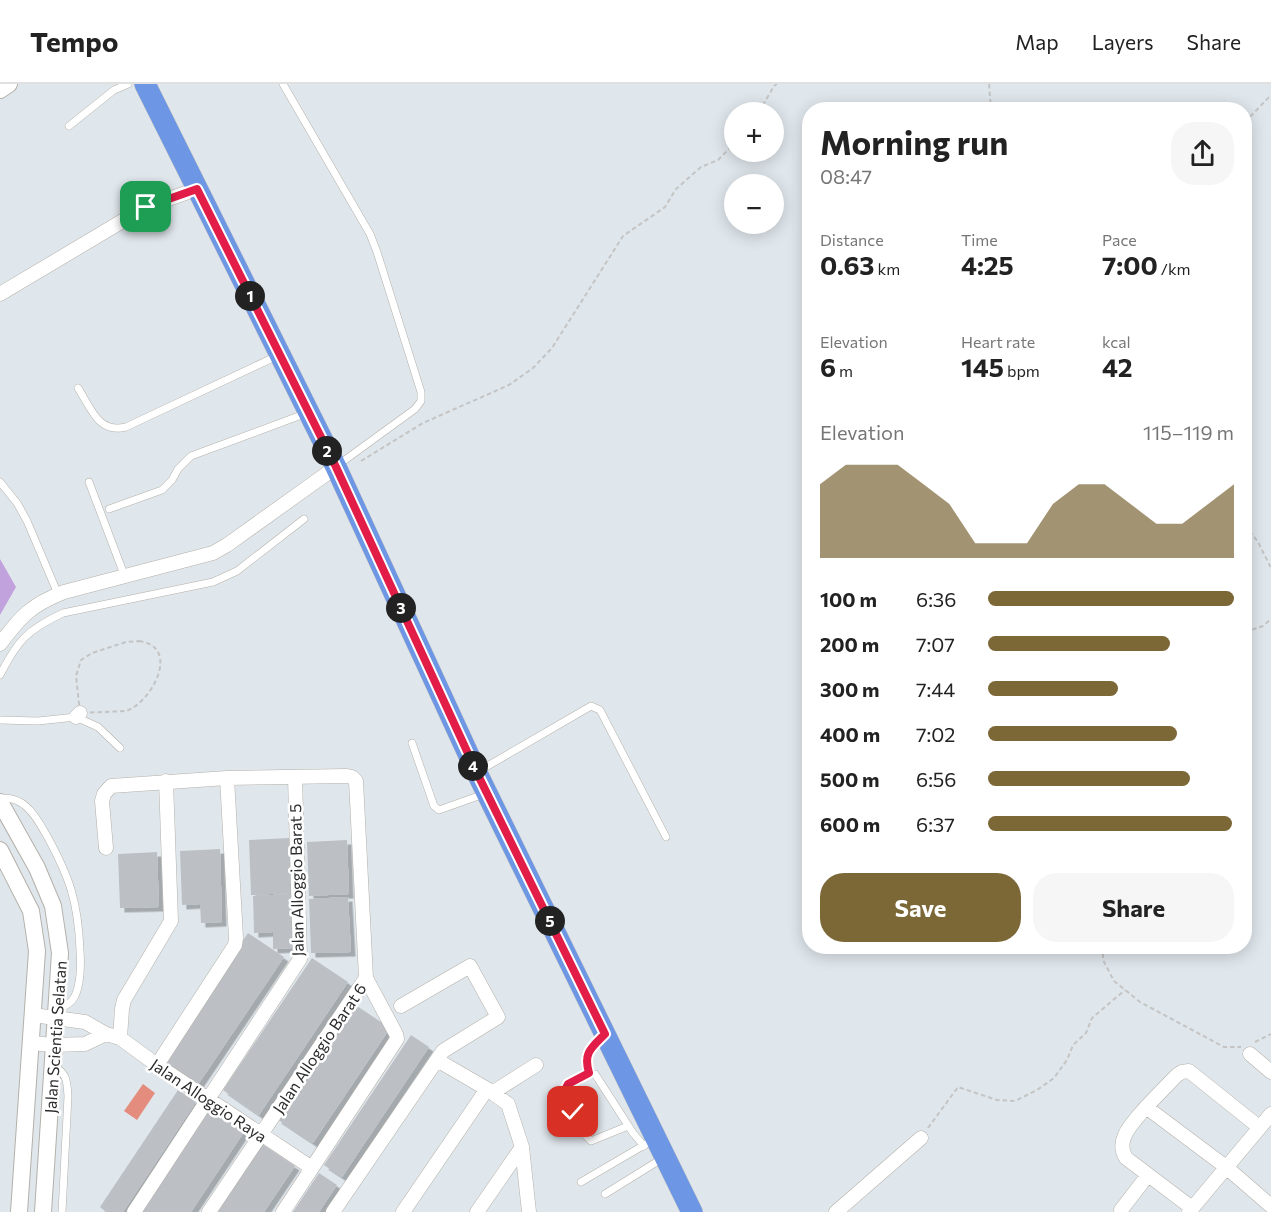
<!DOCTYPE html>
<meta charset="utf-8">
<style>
body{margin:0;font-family:Commissioner,sans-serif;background:#f6f6f6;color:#222;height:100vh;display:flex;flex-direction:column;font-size:22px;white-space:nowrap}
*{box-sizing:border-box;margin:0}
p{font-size:20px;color:#767676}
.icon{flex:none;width:33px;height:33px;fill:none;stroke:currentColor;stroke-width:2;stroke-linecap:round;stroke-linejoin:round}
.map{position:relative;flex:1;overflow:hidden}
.details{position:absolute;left:802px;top:18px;width:450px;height:852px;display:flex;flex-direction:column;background:#fff;border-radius:24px;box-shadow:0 3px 15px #0003}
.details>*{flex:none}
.controls{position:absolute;left:724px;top:18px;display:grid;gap:12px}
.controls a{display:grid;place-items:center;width:60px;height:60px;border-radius:50%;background:#fff;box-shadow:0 3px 15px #0003;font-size:30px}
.pin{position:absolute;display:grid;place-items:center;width:51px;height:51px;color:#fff;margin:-26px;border-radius:12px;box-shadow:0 3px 9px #0006}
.km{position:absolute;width:30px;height:30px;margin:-15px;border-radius:50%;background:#222;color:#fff;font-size:16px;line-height:30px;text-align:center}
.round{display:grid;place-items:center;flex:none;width:63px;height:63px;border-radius:24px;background:#f6f6f6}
.overview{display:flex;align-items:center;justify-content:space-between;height:102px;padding:0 18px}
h1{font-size:33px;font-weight:700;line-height:45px}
.metrics{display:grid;grid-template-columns:repeat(3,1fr);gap:9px;height:102px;padding:6px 18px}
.metrics div{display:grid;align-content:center}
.metrics b{font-size:26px;font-weight:700}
.metrics small{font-size:16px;font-weight:400}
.metrics p{font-size:16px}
.chart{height:168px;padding:12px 18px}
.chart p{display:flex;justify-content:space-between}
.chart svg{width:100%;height:108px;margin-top:6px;fill:#7c6737;opacity:.7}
.primary-button{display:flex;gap:12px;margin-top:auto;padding:12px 18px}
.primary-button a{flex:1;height:69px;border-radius:24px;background:#7c6737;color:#fff;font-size:24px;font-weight:700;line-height:69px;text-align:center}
.primary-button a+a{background:#f6f6f6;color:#222}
ul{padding:0 18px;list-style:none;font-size:20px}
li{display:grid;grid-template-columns:96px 72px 1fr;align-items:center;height:45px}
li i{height:15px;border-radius:8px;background:#7c6737}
header{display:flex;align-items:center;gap:36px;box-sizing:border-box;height:84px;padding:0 30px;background:#fff;border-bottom:2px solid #e0e0e0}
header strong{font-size:28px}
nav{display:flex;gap:33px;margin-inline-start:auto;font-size:21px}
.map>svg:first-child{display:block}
.green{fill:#c2a2dd}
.water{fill:#e48c7d}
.building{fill:#bcc0c5;filter:url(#shadow)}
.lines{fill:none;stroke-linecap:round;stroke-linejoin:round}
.service-casing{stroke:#b3b0a9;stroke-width:8}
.minor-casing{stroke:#b3b0a9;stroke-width:15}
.tertiary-casing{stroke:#b3b0a9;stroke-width:18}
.primary-casing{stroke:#c4c4c4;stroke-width:22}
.path{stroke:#c4c4c4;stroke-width:2;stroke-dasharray:4.5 3;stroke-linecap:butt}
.service{stroke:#fff;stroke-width:7}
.minor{stroke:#fff;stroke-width:14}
.tertiary{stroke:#fff;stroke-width:16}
.primary{stroke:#6d97e4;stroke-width:21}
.route-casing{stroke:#fff;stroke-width:12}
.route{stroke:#e11d48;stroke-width:8}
.labels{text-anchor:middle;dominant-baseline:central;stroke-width:5;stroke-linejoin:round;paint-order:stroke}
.street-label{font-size:16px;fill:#2c2c2c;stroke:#fff}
</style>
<header>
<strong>Tempo</strong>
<nav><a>Map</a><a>Layers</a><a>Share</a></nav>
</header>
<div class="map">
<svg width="1271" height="1128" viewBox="0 0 1271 1128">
<defs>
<filter id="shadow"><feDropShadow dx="4.5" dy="4.5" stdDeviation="0" flood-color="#0004"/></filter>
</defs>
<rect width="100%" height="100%" fill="#e0e7ec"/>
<!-- green -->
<path class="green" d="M 0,475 L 16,503 L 0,531 Z"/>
<!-- water -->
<path class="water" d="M 143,1000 L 155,1009 L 137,1036 L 124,1027 Z"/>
<!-- building -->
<path class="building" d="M 289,754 L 291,809 L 251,811 L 249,756 Z
M 347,756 L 349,810 L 309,812 L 307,758 Z
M 220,765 L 222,838 L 201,839 L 200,820 L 182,821 L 180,767 Z
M 157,768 L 159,823 L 120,824 L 118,770 Z
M 292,810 L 295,864 L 273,865 L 273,848 L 254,849 L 253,812 Z
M 348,813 L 351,868 L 311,869 L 309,815 Z
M 248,849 L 284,873 L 195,1005 L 159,981 Z
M 312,874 L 348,898 L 259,1031 L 223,1006 Z
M 354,920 L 390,944 L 313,1059 L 277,1035 Z
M 411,951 L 429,963 L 342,1093 L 324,1081 Z
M 178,1006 L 196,1018 L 123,1128 L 106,1128 L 100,1123 Z
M 209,1024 L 244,1048 L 191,1128 L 139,1128 Z
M 259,1058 L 295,1082 L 264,1128 L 212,1128 Z
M 319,1089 L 337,1101 L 319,1128 L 293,1128 Z"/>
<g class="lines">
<!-- service casing -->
<g class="service-casing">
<path id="service" d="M 283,0 L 370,150 L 377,168 L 421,308 L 421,317 L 415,325 L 338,381
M 69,42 L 114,6 L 128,0
M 78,304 C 91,324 98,350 126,343 L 279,271
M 0,398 L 17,419 L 27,437 L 58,510
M 89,398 L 125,493
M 109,425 L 162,406 L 172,396 L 178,385 L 191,372 L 307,329
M 0,591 C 18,556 27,546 63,529 L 213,498 L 237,487 L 304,435
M 0,636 L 38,637 L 76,633 L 98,643 L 120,664
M 412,659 L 434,722 L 439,726 L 484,710
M 479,687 L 591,622 L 600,626 L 666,753
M 0,714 C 6,714 12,714 18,717 C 31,723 40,740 47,752 C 70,794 78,818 80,866 C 81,881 81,899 75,912 C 72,919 64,923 57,926
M 54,982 C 67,990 67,997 68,1012 L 62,1128
M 589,989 C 584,971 589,966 602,953
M 573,1028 L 566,1004 C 570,996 586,989 595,990 L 633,1049 L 644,1062
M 583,1049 L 591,1057 L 628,1042
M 581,1098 L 646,1060
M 605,1110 L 663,1074"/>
</g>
<!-- minor casing -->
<g class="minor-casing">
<path id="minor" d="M 0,210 L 146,123 L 197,105
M 0,560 C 21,532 31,521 64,508 L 213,469 L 227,461 L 336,383
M 76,633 L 80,629
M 106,764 L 102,717 L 104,710 L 111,702 L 227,694 L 347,692 L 352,693 L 356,697 L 366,894 L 209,1128
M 33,931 L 85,938 L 106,950 L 120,954 L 157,981 L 312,1084
M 120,954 L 122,925 L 124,916 L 171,837 L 166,697
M 31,959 L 54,961 L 85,960 L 106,950
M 1250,970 L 1271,988
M 437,976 L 487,1005 L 508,1020 L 522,1063 L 529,1128
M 157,981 L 235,861 L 236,854 L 227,694
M 492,1009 L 536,981
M 1146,1023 L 1177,991 L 1182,988 L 1189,987 L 1259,1043
M 1192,1124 L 1126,1074 C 1114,1055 1134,1038 1146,1023 L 1226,1083 L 1271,1122
M 1121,1126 L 1148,1091
M 134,1128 L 300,875 L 295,693
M 283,1128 L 397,955 L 396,950 L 366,894
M 333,1128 L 443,967 L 498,933 L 470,882 L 401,922
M 403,1128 L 487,1005
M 477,1128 L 522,1063
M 836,1128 L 921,1054
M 1189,1128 L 1271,1030"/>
</g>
<!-- tertiary casing -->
<g class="tertiary-casing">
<path id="tertiary" d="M 0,6 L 9,0
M 0,718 L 37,784 L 53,822 L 60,869 L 43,1128
M 0,766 L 31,827 L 37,867 L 19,1128"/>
</g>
<!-- primary casing -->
<g class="primary-casing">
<path id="primary" d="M 145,0 L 336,383 L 477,689 L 692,1128"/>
</g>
<!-- path -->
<path class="path" d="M 989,0 L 991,26
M 759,28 L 774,2 L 777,0
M 1245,38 L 1271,11
M 361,377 L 423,339 L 509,301 L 533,284 L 552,264 L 623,152 L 665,123 L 676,105 L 701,83 L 718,76 L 735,59
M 1245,441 L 1258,458 L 1271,484
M 1245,548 L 1263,542 L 1271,535
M 139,557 C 182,563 151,619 126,627 L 80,629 L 76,592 L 81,576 L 92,569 L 126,558 Z
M 1103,862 L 1103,876 L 1114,897 L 1140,918 L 1224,963 L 1241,963
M 1255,958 L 1271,950
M 928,1044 L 958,1003 L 997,1016 L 1015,1017 L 1037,1006 L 1054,994 L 1067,976 L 1073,961 L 1086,949 L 1092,934 L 1125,906"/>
<!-- service -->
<use href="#service" class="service"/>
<!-- minor -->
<use href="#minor" class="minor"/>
<!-- tertiary -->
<use href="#tertiary" class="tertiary"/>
<!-- primary -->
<use href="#primary" class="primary"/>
</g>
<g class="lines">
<!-- route casing -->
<g class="route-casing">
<path id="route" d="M 146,123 L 197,105 L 336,383 L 477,689 L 605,950 C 591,964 583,969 589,989 L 568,1000 L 566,1004 L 573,1028"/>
</g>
<!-- route -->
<use href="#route" class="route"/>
</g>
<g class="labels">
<!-- street labels -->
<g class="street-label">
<text transform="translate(296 796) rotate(-91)">Jalan Alloggio Barat 5</text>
<text transform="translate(55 953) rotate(-86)">Jalan Scientia Selatan</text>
<text transform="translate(319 964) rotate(-56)">Jalan Alloggio Barat 6</text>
<text transform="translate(209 1016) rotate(34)">Jalan Alloggio Raya</text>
</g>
</g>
</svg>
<div class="controls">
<a>+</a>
<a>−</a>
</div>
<div class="pin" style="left:146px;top:123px;background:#1e9e55"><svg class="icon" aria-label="arrive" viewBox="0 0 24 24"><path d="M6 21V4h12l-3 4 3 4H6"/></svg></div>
<div class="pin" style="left:573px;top:1028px;background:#d93025"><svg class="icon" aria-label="check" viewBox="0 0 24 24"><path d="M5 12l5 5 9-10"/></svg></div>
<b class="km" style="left:250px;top:212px">1</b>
<b class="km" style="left:327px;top:367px">2</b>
<b class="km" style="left:401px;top:524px">3</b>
<b class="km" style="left:473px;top:682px">4</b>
<b class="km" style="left:550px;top:837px">5</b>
<section class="details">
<div class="overview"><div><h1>Morning run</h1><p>08:47</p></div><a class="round"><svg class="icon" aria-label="share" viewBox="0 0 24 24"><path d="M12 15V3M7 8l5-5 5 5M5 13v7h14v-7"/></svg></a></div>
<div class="metrics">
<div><p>Distance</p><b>0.63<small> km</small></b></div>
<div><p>Time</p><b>4:25</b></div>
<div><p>Pace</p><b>7:00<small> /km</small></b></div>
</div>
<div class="metrics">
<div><p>Elevation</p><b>6<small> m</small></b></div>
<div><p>Heart rate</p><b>145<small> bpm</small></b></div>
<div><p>kcal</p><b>42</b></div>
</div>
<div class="chart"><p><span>Elevation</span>115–119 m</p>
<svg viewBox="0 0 160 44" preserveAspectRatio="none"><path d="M0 44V14L10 6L20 6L30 6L40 14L50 22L60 38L70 38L80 38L90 22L100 14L110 14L120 22L130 30L140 30L150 22L160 14V44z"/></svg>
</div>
<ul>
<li><b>100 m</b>6:36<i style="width:100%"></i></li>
<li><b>200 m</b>7:07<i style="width:74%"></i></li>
<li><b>300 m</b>7:44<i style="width:53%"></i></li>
<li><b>400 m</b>7:02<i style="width:77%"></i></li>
<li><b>500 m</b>6:56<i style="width:82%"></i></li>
<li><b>600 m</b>6:37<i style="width:99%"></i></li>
</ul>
<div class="primary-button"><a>Save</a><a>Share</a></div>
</section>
</div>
